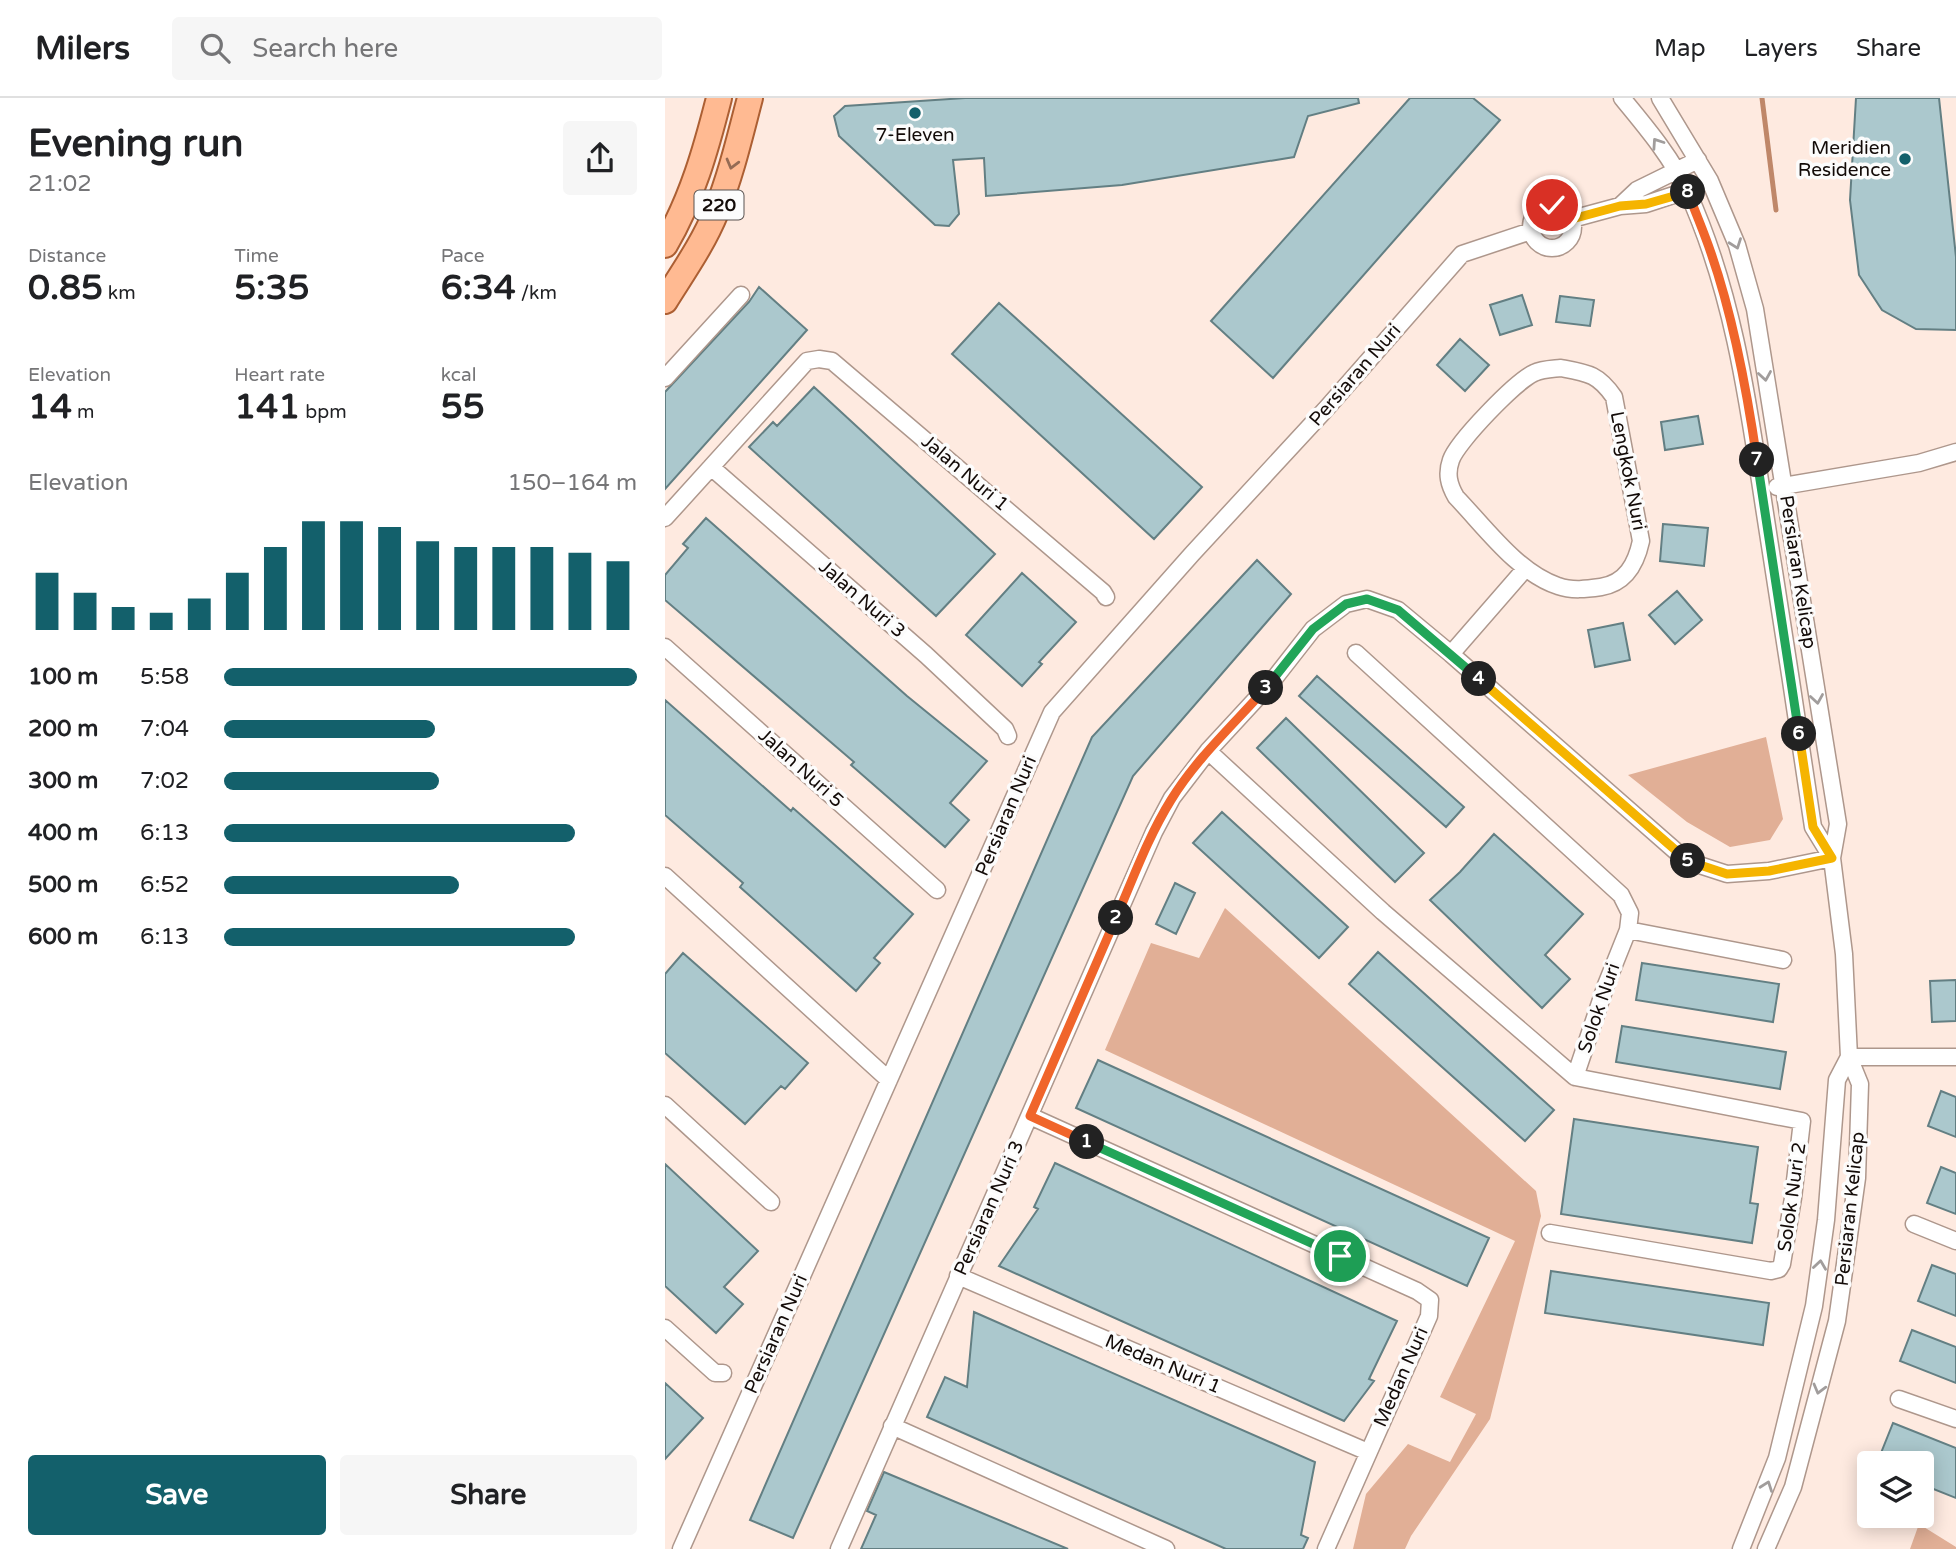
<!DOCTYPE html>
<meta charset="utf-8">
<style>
body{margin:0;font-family:"Varela Round",sans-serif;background:#f6f6f6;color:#202124;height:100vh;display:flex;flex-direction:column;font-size:26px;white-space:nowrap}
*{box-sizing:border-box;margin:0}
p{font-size:23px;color:#757577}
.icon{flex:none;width:38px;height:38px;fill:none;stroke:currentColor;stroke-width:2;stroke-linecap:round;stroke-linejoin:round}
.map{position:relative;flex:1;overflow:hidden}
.side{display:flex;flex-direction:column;background:#fff;width:665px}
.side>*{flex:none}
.fabs{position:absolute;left:1192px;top:1353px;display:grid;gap:14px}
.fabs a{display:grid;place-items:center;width:77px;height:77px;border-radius:7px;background:#fff;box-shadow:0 4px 18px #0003;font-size:35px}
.pin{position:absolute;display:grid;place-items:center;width:60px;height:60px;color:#fff;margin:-30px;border:4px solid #fff;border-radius:50%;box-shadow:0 2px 7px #0007}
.km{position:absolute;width:35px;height:35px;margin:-18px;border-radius:50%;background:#222;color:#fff;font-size:19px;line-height:35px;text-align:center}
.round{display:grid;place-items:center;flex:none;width:74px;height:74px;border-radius:7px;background:#f6f6f6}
.head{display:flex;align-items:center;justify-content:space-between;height:119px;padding:0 28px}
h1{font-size:38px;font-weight:800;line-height:52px}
.metrics{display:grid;grid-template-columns:repeat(3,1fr);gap:10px;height:119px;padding:7px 28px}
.metrics div{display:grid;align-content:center}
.metrics b{font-size:35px;font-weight:800}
.metrics small{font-size:19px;font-weight:400}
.metrics p{font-size:19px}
.chart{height:196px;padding:14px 28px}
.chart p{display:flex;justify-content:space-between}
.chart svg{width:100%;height:126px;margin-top:7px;stroke:#13606b;stroke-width:6}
.cta{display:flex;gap:14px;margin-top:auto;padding:14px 28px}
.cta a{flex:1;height:80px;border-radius:7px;background:#13606b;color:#fff;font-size:28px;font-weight:800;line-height:80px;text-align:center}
.cta a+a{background:#f6f6f6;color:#202124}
ul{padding:0 28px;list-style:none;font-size:23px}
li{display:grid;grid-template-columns:112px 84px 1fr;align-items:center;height:52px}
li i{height:18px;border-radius:9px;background:#13606b}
header{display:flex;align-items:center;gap:42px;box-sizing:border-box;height:98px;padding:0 35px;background:#fff;border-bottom:2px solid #e0e0e0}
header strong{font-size:33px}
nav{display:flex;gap:38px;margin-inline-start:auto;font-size:24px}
.search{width:490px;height:63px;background:#f6f6f6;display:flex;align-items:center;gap:18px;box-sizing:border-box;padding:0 24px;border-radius:7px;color:#757577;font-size:26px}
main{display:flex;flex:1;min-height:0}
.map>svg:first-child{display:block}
.green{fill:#e1af96}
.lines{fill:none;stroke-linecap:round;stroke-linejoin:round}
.stream{stroke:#bf8769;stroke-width:5}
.building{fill:#abc8cd;stroke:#637f83;stroke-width:2}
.minor-casing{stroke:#ae978c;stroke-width:19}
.primary-casing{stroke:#ac5f33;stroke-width:28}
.minor{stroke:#fff;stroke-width:16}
.primary{stroke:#ffba92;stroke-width:24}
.oneway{stroke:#a19d9c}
.oneway2{stroke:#956b54}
.split-1-casing{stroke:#fff;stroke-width:14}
.split-2-casing{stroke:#fff;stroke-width:14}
.split-3-casing{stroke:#fff;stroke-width:14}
.split-4-casing{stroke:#fff;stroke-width:14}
.split-5-casing{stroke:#fff;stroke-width:14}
.split-6-casing{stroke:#fff;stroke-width:14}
.split-7-casing{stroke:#fff;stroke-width:14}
.split-8-casing{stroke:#fff;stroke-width:14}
.split-9-casing{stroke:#fff;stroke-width:14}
.split-1{stroke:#22a559;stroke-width:9}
.split-2{stroke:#f0652b;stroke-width:9}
.split-3{stroke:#f0652b;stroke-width:9}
.split-4{stroke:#22a559;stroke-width:9}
.split-5{stroke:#f5b400;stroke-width:9}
.split-6{stroke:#f5b400;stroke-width:9}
.split-7{stroke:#22a559;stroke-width:9}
.split-8{stroke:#f0652b;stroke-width:9}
.split-9{stroke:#f5b400;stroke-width:9}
.poi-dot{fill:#13606b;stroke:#fcfcfc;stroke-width:2.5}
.labels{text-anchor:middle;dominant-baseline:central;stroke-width:7;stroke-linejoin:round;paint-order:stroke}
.shield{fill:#fcfcfc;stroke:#595351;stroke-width:2}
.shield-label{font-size:18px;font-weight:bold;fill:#130b08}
.poi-label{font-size:19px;fill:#130b08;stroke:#fcfcfc}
.street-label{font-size:19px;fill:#130b08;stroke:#fcfcfc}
</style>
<header>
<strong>Milers</strong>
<div class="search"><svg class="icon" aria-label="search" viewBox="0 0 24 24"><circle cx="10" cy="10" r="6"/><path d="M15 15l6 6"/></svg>Search here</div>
<nav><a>Map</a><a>Layers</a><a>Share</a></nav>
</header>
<main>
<section class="side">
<div class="head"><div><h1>Evening run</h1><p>21:02</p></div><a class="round"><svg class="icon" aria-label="share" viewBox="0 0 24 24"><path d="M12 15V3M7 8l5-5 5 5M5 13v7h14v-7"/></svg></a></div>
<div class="metrics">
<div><p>Distance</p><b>0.85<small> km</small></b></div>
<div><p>Time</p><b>5:35</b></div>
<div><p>Pace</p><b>6:34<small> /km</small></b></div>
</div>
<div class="metrics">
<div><p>Elevation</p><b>14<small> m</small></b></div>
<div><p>Heart rate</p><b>141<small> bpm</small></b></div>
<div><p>kcal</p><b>55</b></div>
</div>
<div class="chart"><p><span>Elevation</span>150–164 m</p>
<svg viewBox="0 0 160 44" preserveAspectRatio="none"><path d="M5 44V24M15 44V31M25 44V36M35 44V38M45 44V33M55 44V24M65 44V15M75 44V6M85 44V6M95 44V8M105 44V13M115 44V15M125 44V15M135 44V15M145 44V17M155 44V20"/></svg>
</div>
<ul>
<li><b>100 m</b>5:58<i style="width:100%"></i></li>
<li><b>200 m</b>7:04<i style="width:51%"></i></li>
<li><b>300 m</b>7:02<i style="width:52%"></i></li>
<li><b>400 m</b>6:13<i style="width:85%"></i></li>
<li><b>500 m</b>6:52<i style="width:57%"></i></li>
<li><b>600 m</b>6:13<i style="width:85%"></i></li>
</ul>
<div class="cta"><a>Save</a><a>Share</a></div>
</section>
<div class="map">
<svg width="1291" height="1451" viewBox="0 0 1291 1451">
<rect width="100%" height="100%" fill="#feeae0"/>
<!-- green -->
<path class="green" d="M 1101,639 L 1118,721 L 1105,742 L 1065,749 L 1022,724 L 963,677 Z
M 560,810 L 871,1093 L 876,1118 L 825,1321 L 746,1438 L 740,1451 L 688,1451 L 701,1396 L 743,1346 L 785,1364 L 811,1316 L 775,1299 L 850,1143 L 440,952 L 486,845 L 534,860 Z
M 1254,1426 L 1291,1449 L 1291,1451 L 1245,1451 Z"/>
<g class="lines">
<!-- stream -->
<path class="stream" d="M 1097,0 L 1111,112"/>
</g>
<!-- building -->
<path class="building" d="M 300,0 L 693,0 L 694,5 L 643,18 L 629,59 L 457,87 L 321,98 L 319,60 L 288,62 L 294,116 L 284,128 L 270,127 L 174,38 L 169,18 L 180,8 Z
M 745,0 L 808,0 L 835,22 L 608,280 L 546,223 Z
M 1191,0 L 1274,0 L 1291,159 L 1291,232 L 1251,231 L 1217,212 L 1194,177 L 1185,102 Z
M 94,189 L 142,232 L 0,391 L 0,294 L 84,204 Z
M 857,197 L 867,227 L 835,237 L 825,207 Z
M 895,198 L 929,202 L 925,228 L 891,224 Z
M 334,205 L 537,389 L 489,441 L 287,256 Z
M 795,241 L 824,267 L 800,293 L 772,267 Z
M 149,289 L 330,456 L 271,518 L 84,349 L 108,324 L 112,328 Z
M 1033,318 L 1038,346 L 1000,352 L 996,324 Z
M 41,420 L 242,598 L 322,663 L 285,705 L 304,722 L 280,749 L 186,667 L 189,664 L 0,502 L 0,477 L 23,450 L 18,446 Z
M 998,426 L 1043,430 L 1039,468 L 995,463 Z
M 592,462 L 626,496 L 468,678 L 128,1440 L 85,1422 L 427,639 Z
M 357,475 L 411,524 L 374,564 L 377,566 L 357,588 L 301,537 Z
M 1012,493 L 1037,522 L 1010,546 L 984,517 Z
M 958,525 L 965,562 L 930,569 L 923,532 Z
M 652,578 L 799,709 L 781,729 L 634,598 Z
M 0,602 L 126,713 L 128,710 L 248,816 L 209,860 L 215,865 L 191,893 L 75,789 L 78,785 L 0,717 Z
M 621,620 L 759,755 L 730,784 L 592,650 Z
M 557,714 L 683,829 L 654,860 L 528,745 Z
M 829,736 L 918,816 L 880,857 L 905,881 L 877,910 L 765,802 L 795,774 Z
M 510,785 L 530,795 L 511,836 L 491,826 Z
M 713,854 L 889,1012 L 860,1043 L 684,886 Z
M 18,855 L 143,965 L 120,991 L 116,988 L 80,1026 L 0,955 L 0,876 Z
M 977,865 L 1114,886 L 1108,924 L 971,902 Z
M 1291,882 L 1291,923 L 1267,924 L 1265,883 Z
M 957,928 L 1121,954 L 1115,991 L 951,964 Z
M 433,962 L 824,1140 L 802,1188 L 411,1010 Z
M 1276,993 L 1291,999 L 1291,1039 L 1263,1028 Z
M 909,1021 L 1093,1049 L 1085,1105 L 1093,1106 L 1087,1145 L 896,1116 Z
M 390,1065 L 732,1223 L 704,1281 L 709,1283 L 679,1323 L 334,1168 L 373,1111 L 369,1109 Z
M 0,1066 L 93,1153 L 59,1189 L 78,1206 L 51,1235 L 0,1188 Z
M 1276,1069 L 1291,1075 L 1291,1116 L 1262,1105 Z
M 1267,1167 L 1291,1176 L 1291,1218 L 1253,1203 Z
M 886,1173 L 1104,1205 L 1098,1247 L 880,1215 Z
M 309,1214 L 650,1364 L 636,1437 L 643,1440 L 638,1451 L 561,1451 L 262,1319 L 280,1279 L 302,1289 Z
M 1247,1232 L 1291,1249 L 1291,1285 L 1235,1263 Z
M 0,1285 L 38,1320 L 0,1361 Z
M 1228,1325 L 1291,1350 L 1291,1400 L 1256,1386 L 1256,1365 L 1212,1365 Z
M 219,1374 L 403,1451 L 196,1451 L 211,1417 L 202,1413 Z"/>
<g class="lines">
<!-- minor casing -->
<g class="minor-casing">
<path id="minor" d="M 957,0 C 981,29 1008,61 1023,95 C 1068,194 1083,303 1099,409 C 1116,516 1132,622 1148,729 L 1167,760
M 995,0 L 1045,83 L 1072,147 L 1090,211 L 1173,726 L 1167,760 L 1179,856 L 1184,959 L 1195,986 L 1192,1080 L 1172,1223 L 1128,1389 L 1101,1451
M866 129a21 21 0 1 1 42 0a21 21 0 1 1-42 0Z
M 955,108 L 972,92 L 1033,62
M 907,121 L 955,108 L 981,106 L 1030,90
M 896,270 C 923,275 933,276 949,299 L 976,443 C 971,466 961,485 936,489 C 922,491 907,493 893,488 C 853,475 820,429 791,399 C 784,387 781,376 786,362 C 792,344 851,283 869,275 C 877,271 887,271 896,270 Z
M 0,280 L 76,197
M 46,369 L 261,557 L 340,631 L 343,638
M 1112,389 L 1254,365 L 1291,354
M 0,420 L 142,263 L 154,261 L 167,263 L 438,494 L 441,499
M 0,549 L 272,792
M 691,555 L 956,797 L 965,815 L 963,832 L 941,887 L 910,979
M 786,556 L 860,471
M 543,653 L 718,814 L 910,979 L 1137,1023 L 1128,1100 L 1117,1166 L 1114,1171 L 1106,1173 L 885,1135
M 0,778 L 224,982
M 963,832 L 1118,862
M 1184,959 L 1291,959
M 0,1007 L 106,1104
M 365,1018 L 752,1193 L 765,1202 L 764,1218 L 661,1451
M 1249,1126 L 1291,1143
M 293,1178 L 703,1354
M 0,1230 L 50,1275 L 58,1275
M 1234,1301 L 1291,1321
M 227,1328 L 501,1451
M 16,1451 L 387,614 L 527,456 L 660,312 L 797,156 L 866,133
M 174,1451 L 489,734 L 507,700 L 543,653 L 605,586 L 648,531 L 681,506 L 702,501 L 733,512 L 786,556 L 1022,763 L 1062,776 L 1104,773 L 1167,760
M 1076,1451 L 1112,1360 L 1149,1208 L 1161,1122 L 1172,982 L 1184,959"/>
</g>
<!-- primary casing -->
<g class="primary-casing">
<path id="primary" d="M 0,147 C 27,101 41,51 54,0
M 0,203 C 18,174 38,146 51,114 C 66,77 75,38 85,0"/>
</g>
<!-- minor -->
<use href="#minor" class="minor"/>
<!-- primary -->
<use href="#primary" class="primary"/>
</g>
<!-- one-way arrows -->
<defs><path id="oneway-chevron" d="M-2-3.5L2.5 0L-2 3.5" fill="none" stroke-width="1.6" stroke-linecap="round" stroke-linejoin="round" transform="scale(1.75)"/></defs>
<g class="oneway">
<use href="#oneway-chevron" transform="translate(992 45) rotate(-124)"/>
<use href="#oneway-chevron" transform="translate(1071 146) rotate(70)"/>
<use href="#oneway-chevron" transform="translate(1100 278) rotate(81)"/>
<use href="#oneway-chevron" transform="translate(1152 601) rotate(81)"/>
<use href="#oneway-chevron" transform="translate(1155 1167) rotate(-82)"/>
<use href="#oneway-chevron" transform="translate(1154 1291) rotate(105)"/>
<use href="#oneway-chevron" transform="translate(1102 1388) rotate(-70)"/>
</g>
<use class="oneway2" href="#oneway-chevron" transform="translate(67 66) rotate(105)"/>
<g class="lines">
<!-- split-1 casing -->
<g class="split-1-casing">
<path id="split-1" d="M 422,1044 L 675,1158"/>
</g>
<!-- split-2 casing -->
<g class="split-2-casing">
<path id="split-2" d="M 422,1044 L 365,1018 L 451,820"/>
</g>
<!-- split-3 casing -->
<g class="split-3-casing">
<path id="split-3" d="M 451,820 C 468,781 483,739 506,702 C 531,661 569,626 601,590"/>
</g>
<!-- split-4 casing -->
<g class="split-4-casing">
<path id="split-4" d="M 601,590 L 648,531 L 681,506 L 702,501 L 733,512 L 814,581"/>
</g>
<!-- split-5 casing -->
<g class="split-5-casing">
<path id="split-5" d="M 814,581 L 1023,763"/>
</g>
<!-- split-6 casing -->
<g class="split-6-casing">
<path id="split-6" d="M 1023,763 L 1062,776 L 1104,773 L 1167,760 L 1148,729 L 1134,636"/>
</g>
<!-- split-7 casing -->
<g class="split-7-casing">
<path id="split-7" d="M 1092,362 L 1134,636"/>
</g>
<!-- split-8 casing -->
<g class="split-8-casing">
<path id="split-8" d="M 1023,94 C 1030,114 1039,134 1046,155 C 1069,221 1082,293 1092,362"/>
</g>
<!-- split-9 casing -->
<g class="split-9-casing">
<path id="split-9" d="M 887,107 L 899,112 L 907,121 L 955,108 L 981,106 L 1023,94"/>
</g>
<!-- split-1 -->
<use href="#split-1" class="split-1"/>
<!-- split-2 -->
<use href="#split-2" class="split-2"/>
<!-- split-3 -->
<use href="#split-3" class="split-3"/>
<!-- split-4 -->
<use href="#split-4" class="split-4"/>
<!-- split-5 -->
<use href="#split-5" class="split-5"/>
<!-- split-6 -->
<use href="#split-6" class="split-6"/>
<!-- split-7 -->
<use href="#split-7" class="split-7"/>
<!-- split-8 -->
<use href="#split-8" class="split-8"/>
<!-- split-9 -->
<use href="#split-9" class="split-9"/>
</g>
<!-- markers -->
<g class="poi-dot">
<circle cx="250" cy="15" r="7"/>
<circle cx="1240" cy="61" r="7"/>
</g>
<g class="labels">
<!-- shield labels -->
<rect class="shield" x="29.5" y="92.5" width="49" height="29" rx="5"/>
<g class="shield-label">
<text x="54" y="107">220</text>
</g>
<!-- poi labels -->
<g class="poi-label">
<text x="250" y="37">7-Eleven</text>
<text x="1226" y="50" text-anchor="end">Meridien<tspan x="1226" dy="22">Residence</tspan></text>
</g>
<!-- street labels -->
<g class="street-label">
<text transform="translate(690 277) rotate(-49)">Persiaran Nuri</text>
<text transform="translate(963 373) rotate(79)">Lengkok Nuri</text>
<text transform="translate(300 375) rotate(40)">Jalan Nuri 1</text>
<text transform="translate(1133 474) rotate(81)">Persiaran Kelicap</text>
<text transform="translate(197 501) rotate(41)">Jalan Nuri 3</text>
<text transform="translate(136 670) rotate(42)">Jalan Nuri 5</text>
<text transform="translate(341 718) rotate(-67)">Persiaran Nuri</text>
<text transform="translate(934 910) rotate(-71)">Solok Nuri</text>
<text transform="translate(1127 1099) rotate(-82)">Solok Nuri 2</text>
<text transform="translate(324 1110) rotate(-66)">Persiaran Nuri 3</text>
<text transform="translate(1185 1111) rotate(-84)">Persiaran Kelicap</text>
<text transform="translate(111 1236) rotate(-66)">Persiaran Nuri</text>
<text transform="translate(498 1266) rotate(23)">Medan Nuri 1</text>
<text transform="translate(736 1279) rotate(-66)">Medan Nuri</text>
</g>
</g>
</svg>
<div class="fabs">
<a><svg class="icon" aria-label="layers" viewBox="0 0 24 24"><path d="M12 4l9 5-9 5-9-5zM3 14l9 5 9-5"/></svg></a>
</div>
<div class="pin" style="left:675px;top:1158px;background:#1e9e55"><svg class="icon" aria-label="arrive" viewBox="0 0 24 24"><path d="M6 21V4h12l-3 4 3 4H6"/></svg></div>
<div class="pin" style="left:887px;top:107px;background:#d93025"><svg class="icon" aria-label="check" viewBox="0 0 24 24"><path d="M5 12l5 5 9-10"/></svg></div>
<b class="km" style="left:422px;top:1044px">1</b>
<b class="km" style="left:451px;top:820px">2</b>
<b class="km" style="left:601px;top:590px">3</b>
<b class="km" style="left:814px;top:581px">4</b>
<b class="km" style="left:1023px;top:763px">5</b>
<b class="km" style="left:1134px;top:636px">6</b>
<b class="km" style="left:1092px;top:362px">7</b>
<b class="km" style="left:1023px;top:94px">8</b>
</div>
</main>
